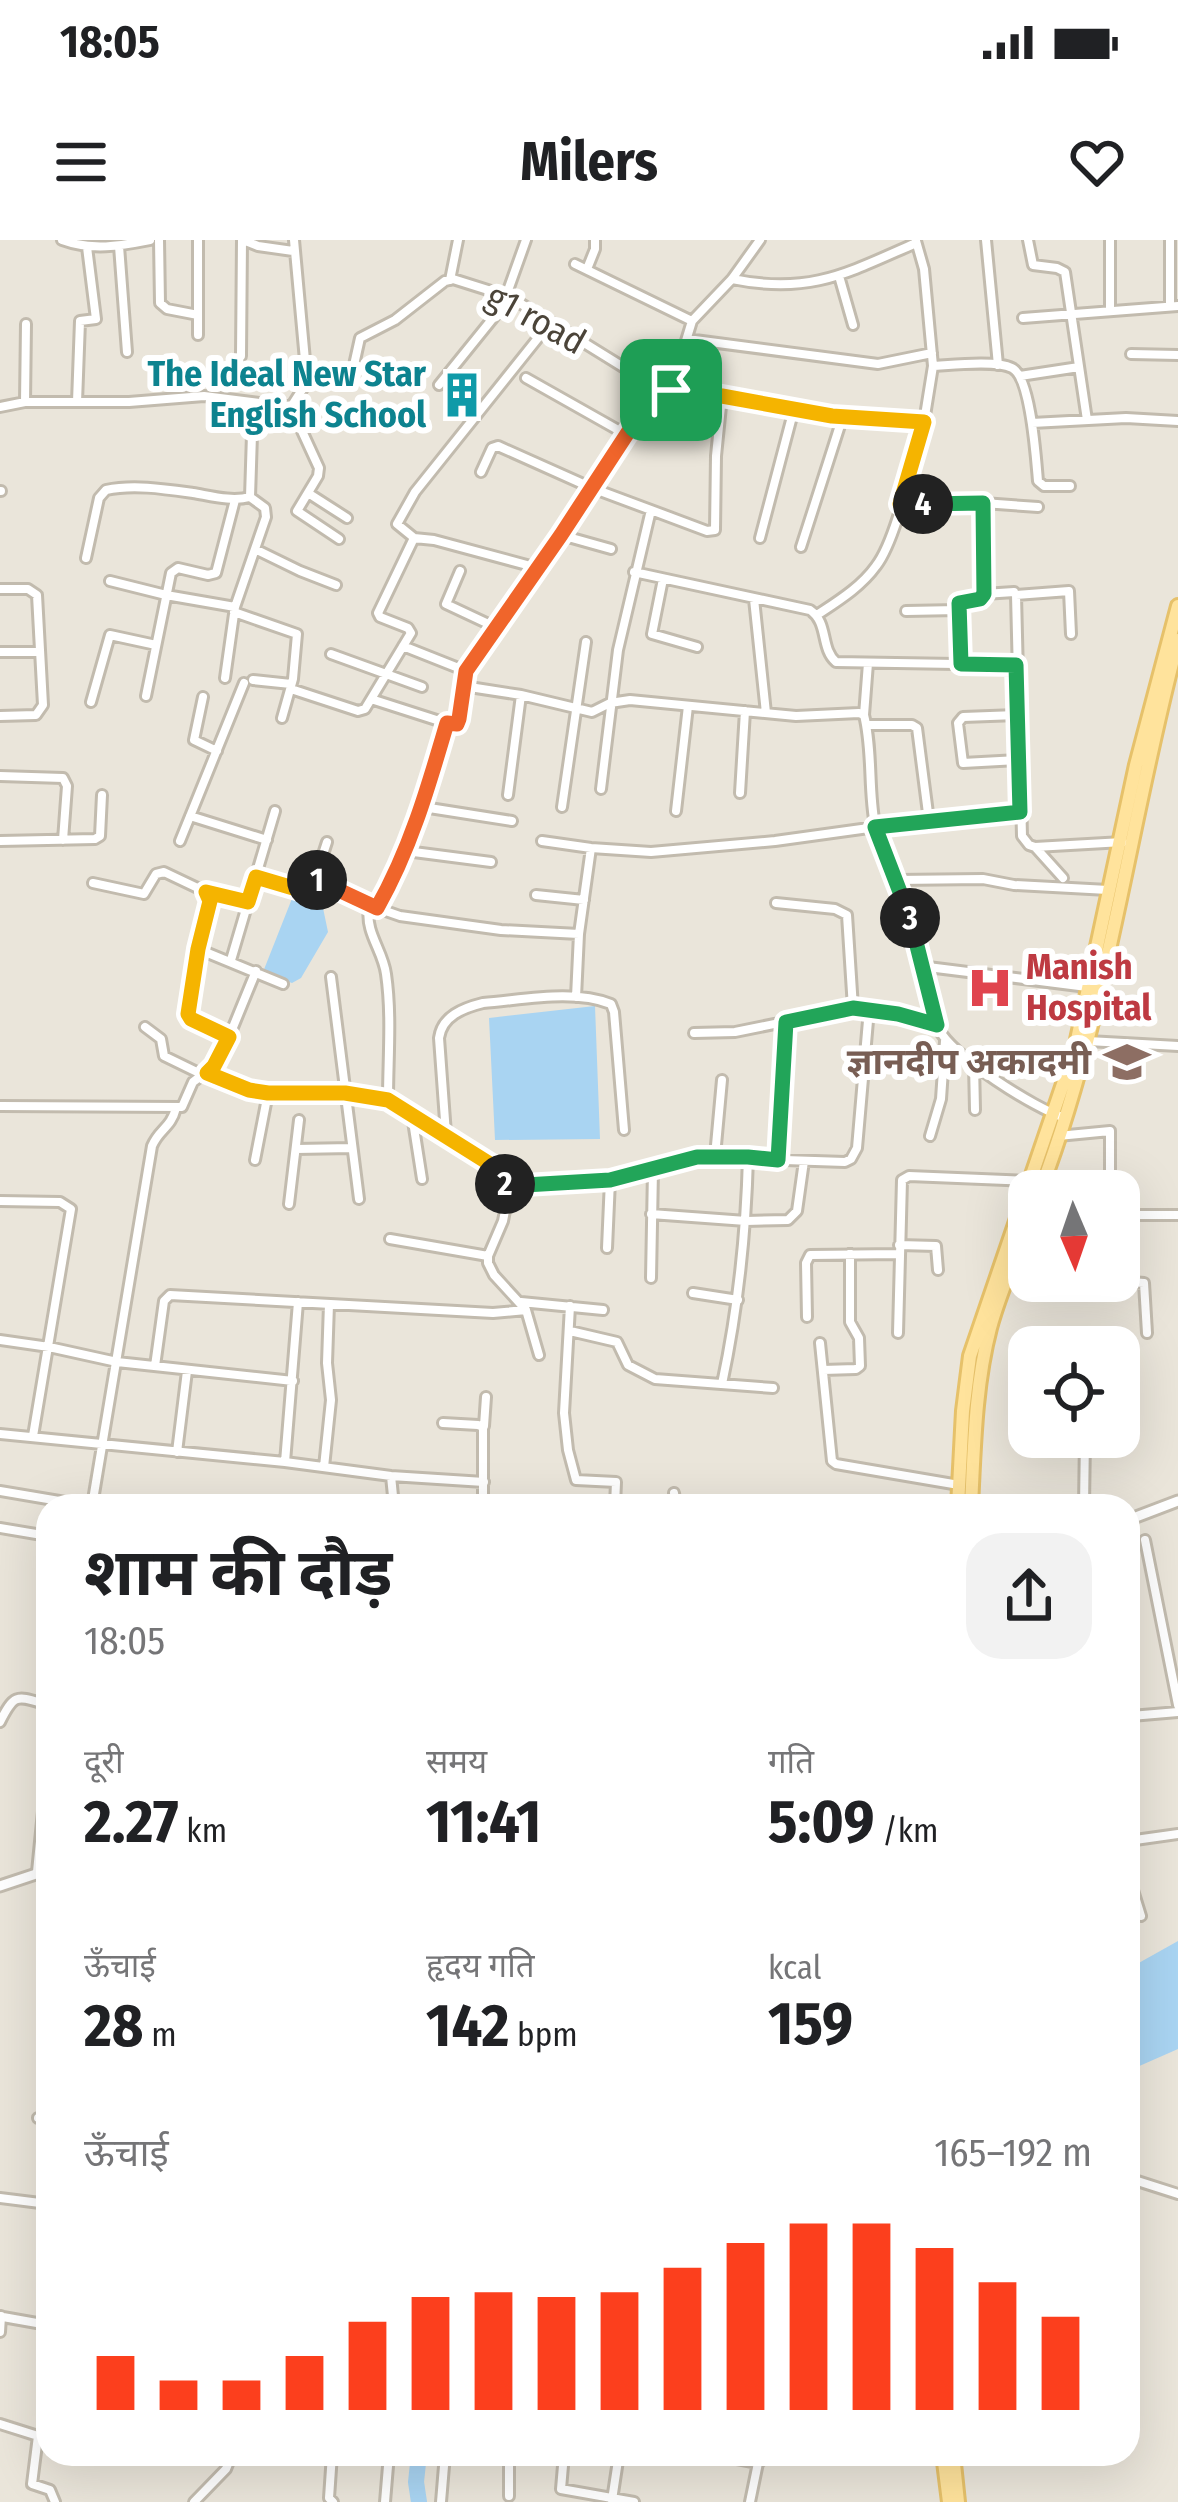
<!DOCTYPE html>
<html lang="hi">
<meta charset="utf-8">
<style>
body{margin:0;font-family:"Fira Sans Condensed","Noto Sans Devanagari",sans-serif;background:#f2f2f2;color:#202124;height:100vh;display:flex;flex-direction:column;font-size:45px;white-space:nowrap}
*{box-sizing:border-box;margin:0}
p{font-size:39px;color:#757577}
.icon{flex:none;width:66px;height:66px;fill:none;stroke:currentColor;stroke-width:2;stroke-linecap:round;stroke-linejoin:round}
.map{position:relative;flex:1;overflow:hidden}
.side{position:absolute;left:36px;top:1254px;width:1104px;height:972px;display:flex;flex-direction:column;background:#fff;border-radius:36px;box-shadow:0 12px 48px #0002}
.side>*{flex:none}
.needle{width:78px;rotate:178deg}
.buttons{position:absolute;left:1008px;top:930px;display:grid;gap:24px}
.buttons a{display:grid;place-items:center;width:132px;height:132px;border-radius:24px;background:#fff;box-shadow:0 12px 48px #0002;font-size:60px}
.pin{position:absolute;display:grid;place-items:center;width:102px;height:102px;color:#fff;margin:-51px;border-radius:24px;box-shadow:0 6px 18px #0006}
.km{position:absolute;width:60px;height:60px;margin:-30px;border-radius:50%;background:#222;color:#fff;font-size:33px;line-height:60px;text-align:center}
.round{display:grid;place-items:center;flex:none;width:126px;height:126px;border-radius:36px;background:#f2f2f2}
.head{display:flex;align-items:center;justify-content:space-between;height:204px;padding:0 48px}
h1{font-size:66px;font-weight:700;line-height:90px}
.metrics{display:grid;grid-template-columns:repeat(3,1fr);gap:18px;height:204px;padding:12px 48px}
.metrics div{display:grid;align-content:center}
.metrics b{font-size:60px;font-weight:700}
.metrics small{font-size:33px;font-weight:400}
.metrics p{font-size:33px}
.chart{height:336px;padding:24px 48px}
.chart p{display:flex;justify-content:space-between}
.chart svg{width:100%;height:216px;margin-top:12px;stroke:#fc3f1d;stroke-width:6}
.status{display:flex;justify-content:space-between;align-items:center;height:84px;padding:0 60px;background:#fff;direction:ltr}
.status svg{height:33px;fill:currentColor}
header{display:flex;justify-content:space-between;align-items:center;height:156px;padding:0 48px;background:#fff;font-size:54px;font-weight:700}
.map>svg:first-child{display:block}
.residential{fill:#eae5da;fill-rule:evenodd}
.water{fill:#a9d4f2}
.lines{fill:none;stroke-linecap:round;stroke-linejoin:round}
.river{stroke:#a9d4f2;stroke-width:16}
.minor-casing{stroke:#c2bbae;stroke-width:14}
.tertiary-casing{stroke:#c2bbae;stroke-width:15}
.primary-casing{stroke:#e6c16a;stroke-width:18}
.minor{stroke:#fff;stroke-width:8}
.tertiary{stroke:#fff;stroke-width:9}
.primary{stroke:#ffe39c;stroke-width:12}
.split-1-casing{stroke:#fff;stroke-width:24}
.split-2-casing{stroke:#fff;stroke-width:24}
.split-3-casing{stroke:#fff;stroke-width:24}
.split-4-casing{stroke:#fff;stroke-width:24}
.split-5-casing{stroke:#fff;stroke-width:24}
.split-1{stroke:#f0652b;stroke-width:15}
.split-2{stroke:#f5b400;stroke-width:15}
.split-3{stroke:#22a559;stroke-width:15}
.split-4{stroke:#22a559;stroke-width:15}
.split-5{stroke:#f5b400;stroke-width:15}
.labels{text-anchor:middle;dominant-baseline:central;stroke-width:12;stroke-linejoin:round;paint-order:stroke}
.street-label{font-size:36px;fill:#4b4439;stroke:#fff}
.culture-label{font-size:36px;font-weight:bold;fill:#0d838f;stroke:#fff;text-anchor:end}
.health-label{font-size:36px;font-weight:bold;fill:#be3a42;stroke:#fff;text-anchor:start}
.education-label{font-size:36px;font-weight:bold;fill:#785e54;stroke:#fff;text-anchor:end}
</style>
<div class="status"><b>18:05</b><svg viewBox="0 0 49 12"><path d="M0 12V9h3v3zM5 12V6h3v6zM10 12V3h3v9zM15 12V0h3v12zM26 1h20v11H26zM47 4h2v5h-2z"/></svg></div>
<header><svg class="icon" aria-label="menu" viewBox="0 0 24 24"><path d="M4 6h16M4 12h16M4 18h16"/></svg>Milers<svg class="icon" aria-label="heart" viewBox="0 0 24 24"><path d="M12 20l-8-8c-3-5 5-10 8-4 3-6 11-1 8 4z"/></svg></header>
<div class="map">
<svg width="1178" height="2262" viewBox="0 0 1178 2262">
<rect width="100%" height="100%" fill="#f6f3ec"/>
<!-- residential -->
<path class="residential" d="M 0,0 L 1178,0 L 1178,2262 L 0,2262 ZM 1029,951 L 1119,951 L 1119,1041 L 1029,1041 ZM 1029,1107 L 1119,1107 L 1119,1197 L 1029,1197 ZM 48,1266 L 1128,1266 L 1128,2214 L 48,2214 Z"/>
<!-- water -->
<path class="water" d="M 303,654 L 323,668 L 328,692 L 301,738 L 292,743 L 263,732 L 293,656 Z
M 595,766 L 600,899 L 495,900 L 489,778 Z
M 1178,1701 L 1178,1809 L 1128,1831 L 1128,1729 Z"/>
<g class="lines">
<!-- river -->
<path class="river" d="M 419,2262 L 416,2242 L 419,2214"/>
<!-- minor casing -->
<g class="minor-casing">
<path id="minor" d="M 62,0 C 92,11 120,6 150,0
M 159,0 L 160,63 L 167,69 L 198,75
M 198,0 L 198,95
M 243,0 L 258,6 L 293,11
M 294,0 L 307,142
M 986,0 L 998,125
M 1028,0 L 1033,25 L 1057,28 L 1065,32 L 1087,180
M 916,1 L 924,29 L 933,126
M 119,6 L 127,112
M 575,24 L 692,81
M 587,29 L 595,9 L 595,0
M 839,36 L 853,85
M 732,39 C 810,55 847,33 916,3
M 450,40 L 458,0
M 506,56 L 526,0
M 1170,66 L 1170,0
M 1110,70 L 1110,0
M 1023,78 L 1178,66
M 687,99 L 878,124 L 932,113
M 1131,114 L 1178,115
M 241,116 L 242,0
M 1020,136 L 1079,127
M 526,138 L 627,195
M 439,145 L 510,57
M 671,150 L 692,81 L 732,39 L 760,0
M 25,162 L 26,84
M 77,162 L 80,81 L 96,79 L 87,7
M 0,167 L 25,162 L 129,162 L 204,156 L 291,167 L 307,142 L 351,130 L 354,125 L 360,98 L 395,80 L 445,41 L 453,39 L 510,57 L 657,148 L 832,176 L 924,182 L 933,126 C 952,125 996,120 1012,128 C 1031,137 1036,219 1038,241 L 1044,246 L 1070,246
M 291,167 L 319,228 L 318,236 L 297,271 L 339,299
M 1032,183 L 1126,178 L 1178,181
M 481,232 L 492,208 L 498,206 L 592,248 L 651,270 L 618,410 L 601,549
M 0,251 L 1,251
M 308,253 L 347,278
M 900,264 L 983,263 L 1038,267
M 651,270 L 707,291 L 715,290 L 716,216 L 722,156
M 561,295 L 611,309
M 413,297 L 397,284 L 415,252 L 550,83
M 760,298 L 794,169
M 801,307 L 843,176
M 255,309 L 300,331 L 336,345
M 86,318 L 99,258 L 106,250 C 133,244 165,249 193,253 C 211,256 232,262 250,257 L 253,163
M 460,331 L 446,364 L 495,387
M 634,332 L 810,370 C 829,383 820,408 836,422 L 1016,425
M 663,339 L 652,394 L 697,407
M 110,341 L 166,355 L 235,367
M 0,349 L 28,349 L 37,355 L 43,465 L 36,475 L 0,476
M 984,354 L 1014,352
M 754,359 L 766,473
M 906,371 L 958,370
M 234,372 L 297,394 L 293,439 L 282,478
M 817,375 C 838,361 861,347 876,326 C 897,299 913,219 924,182
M 1071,394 L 1069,351 L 1016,355 L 1022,596 L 1029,605 L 1035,607 L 1123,602
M 403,406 L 466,431
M 0,412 L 40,412
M 331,414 L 422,447
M 961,423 L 958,366 L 963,362 L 980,359 L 984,354 L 983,263
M 225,438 L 235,367 L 266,277 L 265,268 L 250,257
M 253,440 L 291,444 L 291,449 L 358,471 L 365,469 L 411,393 L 408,388 L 380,377 L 378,373 L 414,298 L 434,300 L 538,328
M 463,446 L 521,455 L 592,472 L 610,463 L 630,460 L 796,476 L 859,473 L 864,475 C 873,511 868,549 875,585 C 881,616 901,642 909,672 C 919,709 920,753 938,788 C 953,817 1034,868 1065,878
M 146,456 L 171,333 L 178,328 L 208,335 L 216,333 L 235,260
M 203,457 L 194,500 L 217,511
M 371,459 L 452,485 L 457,484 L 466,431 L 561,295 L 657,148
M 91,462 L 110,395 L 156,405
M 864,475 L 868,423
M 1017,475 L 963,477 L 958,483 L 963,523 L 1019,520
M 866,485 L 912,485 L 917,488 L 929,581
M 0,536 L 63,538 L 67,546 L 63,600
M 740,553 L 745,471
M 508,555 L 521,455
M 423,567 L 512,581
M 562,567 L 586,402
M 676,571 L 688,466
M 190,576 L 267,600
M 0,601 L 95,599 L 100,596 L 102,555
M 180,601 L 244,443
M 542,601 L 591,608 L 651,612 L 775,601 L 876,587 L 1020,571
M 1036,608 L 1063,638
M 406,611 L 491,622
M 256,637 L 300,651 L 309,648 L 315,639 L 327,602
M 315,639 L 377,668 L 400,676 L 501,690 L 579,694
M 896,640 L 983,639 L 1014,645 L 1108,650
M 93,643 L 144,654 L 156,634 L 164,632 L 206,652 L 210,661 L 198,709 L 188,774 L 191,780 L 229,797
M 208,652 L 248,661
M 536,655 L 584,660
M 776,663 L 835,669 L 847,675 L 853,768
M 198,709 L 283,744
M 231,720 L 275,571
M 920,726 L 1087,747
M 331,737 L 359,959
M 576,757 L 579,694 L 591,608
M 145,787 L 161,799 L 164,816 L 201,834
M 694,793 L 735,792 L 853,768 L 899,774 L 935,785
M 1088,801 L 1178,806
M 974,824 L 975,870
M 207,833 L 249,850 L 268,853 L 345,853 L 388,860 L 490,924 L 509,950
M 388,860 C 388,818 392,775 386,734 C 383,711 365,692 369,669 L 377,668 C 410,610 428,548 447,483
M 0,866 L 182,867 L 193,842 L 214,826 L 229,797 L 256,731
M 412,875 L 422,939
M 446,894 L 439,798 C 442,776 463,768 483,763 C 523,760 573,749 611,764 L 614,772 L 624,890
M 930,896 L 941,859 L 945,801
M 1058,896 L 1110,891 L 1110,951
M 296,909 L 352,908
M 715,916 L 722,840
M 255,920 L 268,853
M 778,920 L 786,782
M 0,961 L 60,962 L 71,969 L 33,1196
M 289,964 L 299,880
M 651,974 L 746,981 L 788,980 L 797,971 L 804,921
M 1119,975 L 1178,975
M 390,999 L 488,1016
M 899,1005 L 936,1006 L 938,1030
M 607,1008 L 610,940
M 651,1038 L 653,930
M 1007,1039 L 1029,1039
M 1119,1041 L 1144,1043 L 1147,1093
M 693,1053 L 738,1060
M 521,1062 L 603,1070
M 570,1066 L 564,1173 L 568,1210 L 576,1240 L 616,1242 L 615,1266
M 807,1077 L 806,1023 L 810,1015 L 899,1014
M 570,1091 L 617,1102 L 628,1125 L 655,1139 L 773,1148
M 898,1093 L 902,940 L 909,936 L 1030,941
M 0,1100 L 49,1107 L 117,1122 L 293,1141
M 820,1103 L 832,1221 L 836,1224 L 959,1245
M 539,1115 L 526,1070 L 494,1035 L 488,1023 L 488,1016 L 503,981 L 509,950 L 525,945 L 610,940 L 697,917 L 845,922 L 851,919 L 857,908 L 869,769
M 155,1126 L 164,1061 L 170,1055 L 493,1073 L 526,1070
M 823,1130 L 856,1129 L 860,1126 L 859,1098 L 850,1082 L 850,1014
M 722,1144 C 738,1069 746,994 748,917
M 443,1183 L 478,1185 L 483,1187 L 483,1266
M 484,1186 L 486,1157
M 0,1194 L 285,1222 L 391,1236 L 484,1242
M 177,1212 L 187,1131
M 285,1222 L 298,1062
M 324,1227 L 331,1160 L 327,1123 L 329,1064
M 391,1236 L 394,1266
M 0,1251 L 89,1266
M 674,1253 L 676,1266
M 92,1266 L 152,906 C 159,889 171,888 176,868
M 547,1266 L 567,1266
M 1084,1266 L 1085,1197
M 0,1288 L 48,1296
M 1145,1300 L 1178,1465
M 1131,1476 L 1178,1472
M 0,1482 C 15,1452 17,1456 48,1465
M 1128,1601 L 1178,1594
M 37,1632 L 48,1521
M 1128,1634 L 1141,1676
M 38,1878 L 48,1879
M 1128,1938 L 1178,1954
M 0,1958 L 48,1964
M 3,2077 L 48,2085
M 0,2092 L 1,2076
M 0,2184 L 38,2196 L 32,2244 L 50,2250 L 55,2262
M 332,2214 L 329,2258 L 333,2262
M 509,2214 L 509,2256
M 564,2214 L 561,2249 L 634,2262
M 711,2214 L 758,2223 L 769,2214
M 612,2260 L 619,2214
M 194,2262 L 226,2229 L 232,2214
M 385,2262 L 389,2214
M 441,2262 L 445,2214
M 750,2262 L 758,2223"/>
</g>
<!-- tertiary casing -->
<g class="tertiary-casing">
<path id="tertiary" d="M 1128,1280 L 1178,1261
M 0,1646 L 48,1630"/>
</g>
<!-- primary casing -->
<g class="primary-casing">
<path id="primary" d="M 1040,951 C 1108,773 1129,583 1178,400
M 958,1266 L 963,1171 L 970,1116 L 1075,809 L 1136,525 L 1178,366
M 971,1266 C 974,1207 975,1145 990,1088 C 1000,1051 1016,1016 1029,981
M 943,2214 L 949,2262
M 953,2214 L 958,2262"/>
</g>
<!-- minor -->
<use href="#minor" class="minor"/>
<!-- tertiary -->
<use href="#tertiary" class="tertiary"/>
<!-- primary -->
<use href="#primary" class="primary"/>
</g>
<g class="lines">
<!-- split-1 casing -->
<g class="split-1-casing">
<path id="split-1" d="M 317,640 L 377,668 C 410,610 428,548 447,483 L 457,484 L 459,479 L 466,431 L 561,295 L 657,148 L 671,150"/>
</g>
<!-- split-2 casing -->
<g class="split-2-casing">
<path id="split-2" d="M 317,640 L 309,648 L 300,650 L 256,637 L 248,662 L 206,652 L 210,661 L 198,709 L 188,774 L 191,779 L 229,797 L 214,826 L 207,833 L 249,850 L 268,853 L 345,853 L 388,860 L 490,924 L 505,944"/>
</g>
<!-- split-3 casing -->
<g class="split-3-casing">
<path id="split-3" d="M 505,944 L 509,950 L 525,945 L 610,940 L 697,917 L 748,917 L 778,920 L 786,782 L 853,768 L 898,774 L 937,785 L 910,678"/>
</g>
<!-- split-4 casing -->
<g class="split-4-casing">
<path id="split-4" d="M 910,678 L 875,587 L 1020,572 L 1016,425 L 961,424 L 959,363 L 980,359 L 984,354 L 983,263 L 923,264"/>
</g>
<!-- split-5 casing -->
<g class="split-5-casing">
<path id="split-5" d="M 671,150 L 722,156 L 832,176 L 924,182 L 900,264 L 923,264"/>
</g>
<!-- split-1 -->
<use href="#split-1" class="split-1"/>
<!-- split-2 -->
<use href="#split-2" class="split-2"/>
<!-- split-3 -->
<use href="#split-3" class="split-3"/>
<!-- split-4 -->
<use href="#split-4" class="split-4"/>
<!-- split-5 -->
<use href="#split-5" class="split-5"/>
</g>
<!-- icons -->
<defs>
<g id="building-bare" transform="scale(3.6)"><path d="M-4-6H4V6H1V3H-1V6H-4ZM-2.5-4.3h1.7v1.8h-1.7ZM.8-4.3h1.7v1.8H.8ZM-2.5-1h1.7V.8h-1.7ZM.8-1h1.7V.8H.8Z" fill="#0f9aa8" stroke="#fff" stroke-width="2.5" paint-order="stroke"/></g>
<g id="hospital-bare" transform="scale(3.6)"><path d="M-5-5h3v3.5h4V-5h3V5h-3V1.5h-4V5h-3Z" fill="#e0444e" stroke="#fff" stroke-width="2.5" paint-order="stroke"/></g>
<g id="school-bare" transform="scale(3.6)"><path d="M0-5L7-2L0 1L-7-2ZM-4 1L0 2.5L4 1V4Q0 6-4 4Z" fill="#8d6e63" stroke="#fff" stroke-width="2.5" paint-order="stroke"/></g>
</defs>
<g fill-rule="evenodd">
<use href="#building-bare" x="462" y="155"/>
<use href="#hospital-bare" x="990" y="748"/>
<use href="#school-bare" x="1127" y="822"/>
</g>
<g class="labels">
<!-- street labels -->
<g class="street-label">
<text transform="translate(536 79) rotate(29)">g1 road</text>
</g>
<!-- culture labels -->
<g class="culture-label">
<text x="426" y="134">The Ideal New Star<tspan x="426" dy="41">English School</tspan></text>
</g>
<!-- health labels -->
<g class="health-label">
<text x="1026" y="727">Manish<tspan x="1026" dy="41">Hospital</tspan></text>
</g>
<!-- education labels -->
<g class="education-label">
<text x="1091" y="822">ज्ञानदीप अकादमी</text>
</g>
</g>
</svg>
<div class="buttons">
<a><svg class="needle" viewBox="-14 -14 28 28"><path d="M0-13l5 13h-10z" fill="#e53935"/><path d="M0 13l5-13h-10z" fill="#757577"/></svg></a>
<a><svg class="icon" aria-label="locate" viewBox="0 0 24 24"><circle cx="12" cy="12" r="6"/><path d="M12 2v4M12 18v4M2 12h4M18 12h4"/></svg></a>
</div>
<div class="pin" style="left:671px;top:150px;background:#1e9e55"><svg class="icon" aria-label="arrive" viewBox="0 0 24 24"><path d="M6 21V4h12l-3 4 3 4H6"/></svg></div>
<b class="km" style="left:317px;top:640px">1</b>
<b class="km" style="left:505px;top:944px">2</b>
<b class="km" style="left:910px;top:678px">3</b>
<b class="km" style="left:923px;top:264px">4</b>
<section class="side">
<div class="head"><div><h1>शाम की दौड़</h1><p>18:05</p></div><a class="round"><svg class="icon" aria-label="share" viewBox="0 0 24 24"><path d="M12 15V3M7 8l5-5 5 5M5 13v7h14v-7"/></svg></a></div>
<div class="metrics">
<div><p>दूरी</p><b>2.27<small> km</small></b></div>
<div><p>समय</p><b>11:41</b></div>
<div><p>गति</p><b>5:09<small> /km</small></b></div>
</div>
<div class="metrics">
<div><p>ऊँचाई</p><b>28<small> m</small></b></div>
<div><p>हृदय गति</p><b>142<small> bpm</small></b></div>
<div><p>kcal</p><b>159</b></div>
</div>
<div class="chart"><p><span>ऊँचाई</span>165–192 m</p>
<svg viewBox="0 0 160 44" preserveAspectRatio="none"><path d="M5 44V33M15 44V38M25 44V38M35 44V33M45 44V26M55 44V21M65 44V20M75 44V21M85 44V20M95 44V15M105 44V10M115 44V6M125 44V6M135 44V11M145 44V18M155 44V25"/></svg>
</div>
</section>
</div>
